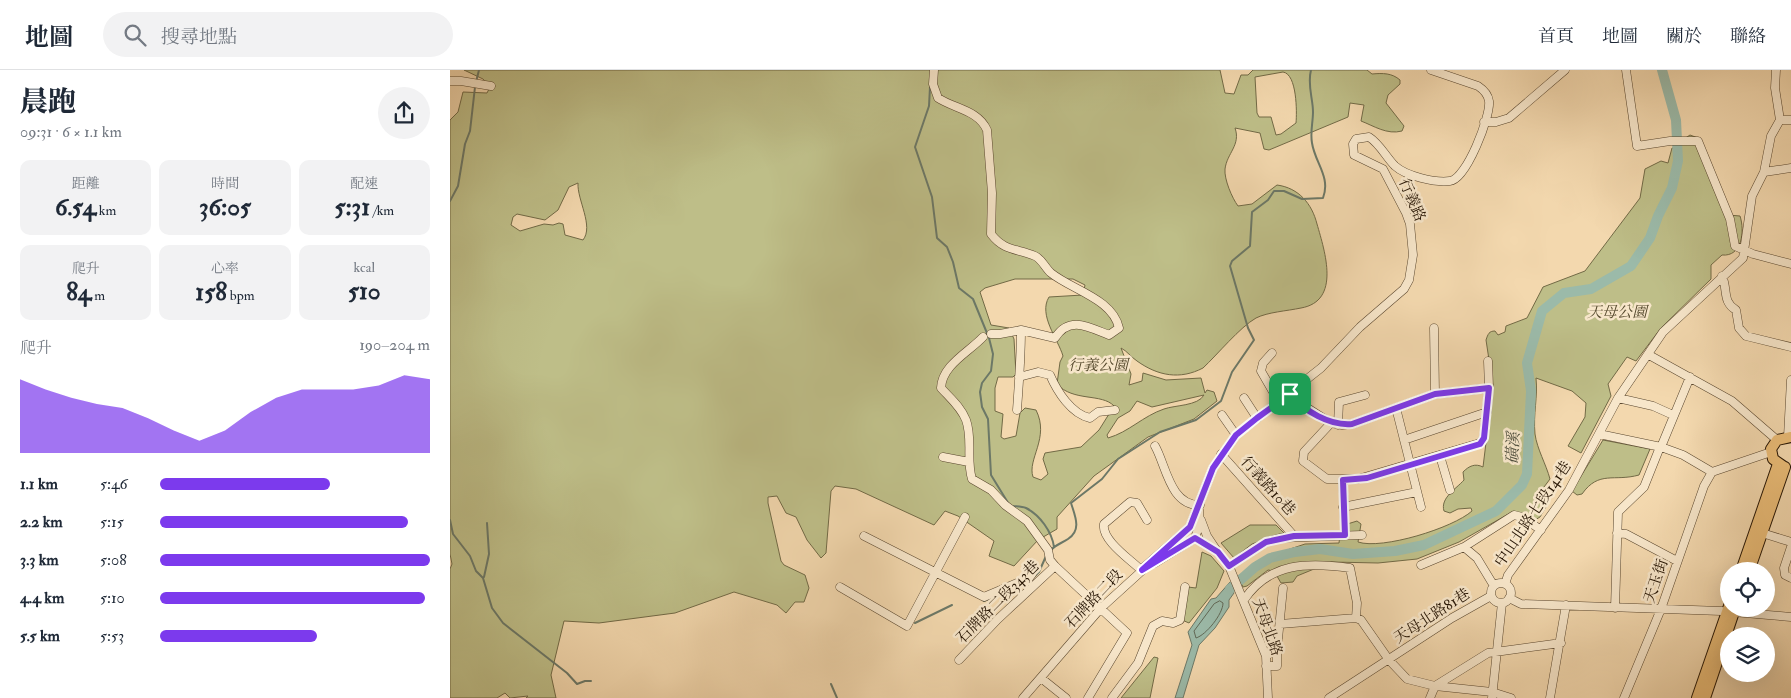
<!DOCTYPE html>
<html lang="zh-TW">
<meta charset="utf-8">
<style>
body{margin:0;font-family:"IM FELL Double Pica","Noto Serif TC",serif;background:#f2f2f3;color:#1f2937;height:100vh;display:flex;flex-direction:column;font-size:19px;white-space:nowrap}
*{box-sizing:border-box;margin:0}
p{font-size:16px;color:#747a83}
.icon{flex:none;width:28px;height:28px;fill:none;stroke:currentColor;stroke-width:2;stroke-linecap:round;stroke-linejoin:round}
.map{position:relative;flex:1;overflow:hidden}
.details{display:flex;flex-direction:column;background:#fff;width:450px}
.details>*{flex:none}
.fabs{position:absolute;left:1270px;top:492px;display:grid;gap:10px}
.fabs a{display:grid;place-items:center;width:55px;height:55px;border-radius:50%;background:#fff;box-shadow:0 5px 20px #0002;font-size:25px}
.pin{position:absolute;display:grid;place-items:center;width:42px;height:42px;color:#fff;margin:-21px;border-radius:10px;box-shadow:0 2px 8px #0006}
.round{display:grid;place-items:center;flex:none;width:52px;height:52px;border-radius:26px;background:#f2f2f3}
.headline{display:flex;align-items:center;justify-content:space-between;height:85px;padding:0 20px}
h1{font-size:28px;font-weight:800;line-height:38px}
.figures{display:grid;grid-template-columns:repeat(3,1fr);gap:8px;height:85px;padding:5px 20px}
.figures div{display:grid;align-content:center;border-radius:10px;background:#f2f2f3;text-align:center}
.figures b{font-size:25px;font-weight:800}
.figures small{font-size:14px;font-weight:400}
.figures p{font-size:14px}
.chart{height:140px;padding:10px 20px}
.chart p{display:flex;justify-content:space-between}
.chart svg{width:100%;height:90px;margin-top:5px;fill:#7c3aed;opacity:.7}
ul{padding:0 20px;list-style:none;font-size:16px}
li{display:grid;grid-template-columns:80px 60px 1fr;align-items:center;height:38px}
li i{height:12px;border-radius:6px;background:#7c3aed}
header{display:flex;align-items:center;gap:30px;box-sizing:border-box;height:70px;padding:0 25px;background:#fff;border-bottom:1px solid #e0e1e3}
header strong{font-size:24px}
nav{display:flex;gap:28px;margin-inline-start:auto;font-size:18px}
.search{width:350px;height:45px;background:#f2f2f3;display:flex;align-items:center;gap:12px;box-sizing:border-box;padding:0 18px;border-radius:28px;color:#747a83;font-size:19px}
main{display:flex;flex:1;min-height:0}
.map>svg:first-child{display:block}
.green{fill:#bebe88;stroke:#726a46;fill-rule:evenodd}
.water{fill:#9bbaa9;stroke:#6c7867}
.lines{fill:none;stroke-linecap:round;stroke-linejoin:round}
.shore{stroke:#606856;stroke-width:1}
.stream{stroke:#6c7867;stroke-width:2}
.river{stroke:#9bbaa9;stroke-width:10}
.minor-casing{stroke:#59462e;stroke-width:9}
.major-casing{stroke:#261504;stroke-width:12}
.minor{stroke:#f7e6ca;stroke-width:8}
.major{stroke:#eabc77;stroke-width:10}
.route-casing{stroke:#fff;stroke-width:10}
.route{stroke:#7c3aed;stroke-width:6}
.labels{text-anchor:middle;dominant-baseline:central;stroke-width:5;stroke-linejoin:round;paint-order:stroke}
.street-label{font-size:15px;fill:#261504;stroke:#f7e6ca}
.park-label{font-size:15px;font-style:italic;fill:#54482c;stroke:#f7e6ca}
.water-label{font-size:16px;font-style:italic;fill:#4f4f3e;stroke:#f7e6ca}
</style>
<header>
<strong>地圖</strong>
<div class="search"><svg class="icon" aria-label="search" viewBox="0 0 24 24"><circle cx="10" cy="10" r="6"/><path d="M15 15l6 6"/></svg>搜尋地點</div>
<nav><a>首頁</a><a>地圖</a><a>關於</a><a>聯絡</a></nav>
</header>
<main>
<section class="details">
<div class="headline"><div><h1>晨跑</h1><p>09:31 · 6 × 1.1 km</p></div><a class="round"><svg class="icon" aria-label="share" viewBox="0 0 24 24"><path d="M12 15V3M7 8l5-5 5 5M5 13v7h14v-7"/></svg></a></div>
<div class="figures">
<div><p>距離</p><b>6.54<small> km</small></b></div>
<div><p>時間</p><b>36:05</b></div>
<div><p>配速</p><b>5:31<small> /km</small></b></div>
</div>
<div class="figures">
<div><p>爬升</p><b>84<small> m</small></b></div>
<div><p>心率</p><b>158<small> bpm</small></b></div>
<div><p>kcal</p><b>510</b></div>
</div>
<div class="chart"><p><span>爬升</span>190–204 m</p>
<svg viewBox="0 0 160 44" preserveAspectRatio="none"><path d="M0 44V8L10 13L20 17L30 20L40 22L50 27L60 33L70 38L80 33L90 24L100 17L110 13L120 13L130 13L140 11L150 6L160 8V44z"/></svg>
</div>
<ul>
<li><b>1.1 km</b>5:46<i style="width:63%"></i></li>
<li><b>2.2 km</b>5:15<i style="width:92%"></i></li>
<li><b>3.3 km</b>5:08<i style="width:100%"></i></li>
<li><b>4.4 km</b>5:10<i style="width:98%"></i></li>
<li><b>5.5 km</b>5:53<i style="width:58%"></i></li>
</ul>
</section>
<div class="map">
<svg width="1341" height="628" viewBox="0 0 1341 628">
<rect width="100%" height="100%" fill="#f3d8ae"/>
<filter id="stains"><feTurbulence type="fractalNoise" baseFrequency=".004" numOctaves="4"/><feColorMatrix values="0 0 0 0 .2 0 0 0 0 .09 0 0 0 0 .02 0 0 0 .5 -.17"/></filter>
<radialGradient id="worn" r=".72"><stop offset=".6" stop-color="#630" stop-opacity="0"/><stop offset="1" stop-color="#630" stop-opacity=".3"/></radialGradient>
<!-- green -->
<path class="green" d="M 14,0 L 770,0 L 775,23 L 784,24 L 791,5 L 798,5 L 803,0 L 917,0 L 922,4 C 933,3 942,3 950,10 L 950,14 L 938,25 L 936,33 L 954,56 L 952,61 C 937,65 924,56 911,51 L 914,35 L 900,33 L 898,47 L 819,80 L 814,79 L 810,63 L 785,58 C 791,75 777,83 775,99 C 774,109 782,128 788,136 L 802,134 L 827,115 C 849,118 862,134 867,154 C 875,182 891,231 851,238 C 837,241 818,242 806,248 C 790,257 767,285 753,298 C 730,310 708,306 687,291 C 681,287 677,281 671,278 L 681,304 L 679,315 L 692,311 L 693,303 L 716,310 L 751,308 L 755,323 L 757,320 L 764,322 L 767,331 L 744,349 L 698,367 L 644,406 L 607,447 L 607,459 L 588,470 L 564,496 L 539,486 L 544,471 L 508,446 L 495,441 L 484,455 L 406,419 L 385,416 L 381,421 L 376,483 L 371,488 L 357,470 L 346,447 L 336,443 L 327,426 L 318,427 L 318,433 L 331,491 L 334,495 L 355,505 L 359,518 L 354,532 L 345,532 L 336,543 L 327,535 L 284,522 L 225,543 L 149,553 L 114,551 L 101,605 L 106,628 L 76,628 L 78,626 L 60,628 L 55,623 L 47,628 L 0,628 L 0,499 L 2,494 L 0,484 L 0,50 L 8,42 L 13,22 L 37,23 L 40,17 L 33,9 ZM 833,2 C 847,4 847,42 846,53 L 831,64 L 826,65 L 821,47 L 809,47 L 807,43 L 805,7 ZM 128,113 C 127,130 144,156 133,170 L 115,165 L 113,154 L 109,153 L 103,155 L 94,154 L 70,161 L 61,155 L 63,147 L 67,144 L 95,150 L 108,140 L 119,117 ZM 565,209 L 623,209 L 635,215 L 633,225 L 599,227 C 588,245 608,269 613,286 L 610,292 L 607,314 C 623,332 652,323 664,336 L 649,360 L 631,377 L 595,383 L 593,389 L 598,404 L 591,410 L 583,407 C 577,389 600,368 586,340 L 575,338 L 570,343 L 566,366 L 554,369 L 551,367 L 553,344 L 545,341 L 545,318 L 548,307 L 563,307 L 566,304 L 564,269 L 559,258 L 541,255 L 530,222 L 535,218 ZM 754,325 C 748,336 725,335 714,339 C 693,346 679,362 658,368 L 657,365 L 668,348 L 680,341 L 687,331 L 702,337 Z
M 1240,65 L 1248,68 L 1278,145 L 1290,146 C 1295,161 1292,187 1272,185 L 1261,195 L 1261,209 L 1211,258 L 1186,291 L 1177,287 L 1158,314 L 1161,326 L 1131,383 L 1118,376 L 1135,347 L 1136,333 L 1122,321 L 1086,308 C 1088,327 1083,344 1085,364 C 1087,379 1096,394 1100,409 L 1091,421 L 1096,437 L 1090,447 L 1085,450 L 1062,442 L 1009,472 L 967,489 L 928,493 L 881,492 L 847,506 L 843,512 L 831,513 L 824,501 L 818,500 L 797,516 L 793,517 L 788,506 L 822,485 L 855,474 L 889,473 L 891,456 L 907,451 L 911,454 L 908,472 C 932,480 1003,458 1022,441 L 1021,438 L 1008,439 L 1000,443 L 994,441 C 990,428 1006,419 1014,410 L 1013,402 C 1019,396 1025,393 1033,397 L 1043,316 L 1036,270 C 1038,264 1039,261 1045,261 L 1048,265 L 1055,262 L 1056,256 L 1077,248 L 1093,217 L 1135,201 L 1190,128 L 1195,99 L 1211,91 L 1218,93 L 1222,78 L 1230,78 L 1234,69 Z
M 1153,370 L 1200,379 L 1189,405 C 1164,412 1149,400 1132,424 L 1127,425 L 1122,421 Z
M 800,455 L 826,455 L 834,463 L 802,474 L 784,488 L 771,473 Z
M 752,482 L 761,486 L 774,501 L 767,518 L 739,553 L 732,550 L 738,517 L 746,518 Z
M 704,587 L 708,588 L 700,628 L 671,628 Z"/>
<!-- water -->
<path class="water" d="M 780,512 L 784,523 L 779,530 L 779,537 L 765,558 L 749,575 L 733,628 L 725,628 L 742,575 L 738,562 L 761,529 L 766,528 Z"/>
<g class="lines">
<!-- shore -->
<path class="shore" d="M 770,531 L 773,533 C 773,544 756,565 746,568 L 744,561 L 764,534 Z"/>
<!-- stream -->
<path class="stream" d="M 26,12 L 29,0
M 480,17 L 479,36 L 465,77 L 482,127 L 487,168 L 497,177 L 503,192 L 509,218 L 523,229 L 539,268 L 543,284 L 541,301 L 532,313 L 530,322 L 532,337 L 538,349 L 541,405 L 560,436 C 565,436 572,436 576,438 C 590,445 602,462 604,477
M 0,131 L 8,116 L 15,74 L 20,61 L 25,17
M 0,450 L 3,464 L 20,486 L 26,501 L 33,508 L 42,538 L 53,553 L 117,603 L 127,614 L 135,611 L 141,611
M 601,480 C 605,475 612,473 618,469 C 632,460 625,446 621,433 L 652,409 L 668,389 L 710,362 L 746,350 L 771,331 L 782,302 L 804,270 L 798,258 L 780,196 L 782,191 L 800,176 L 802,142 L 818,130 L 824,121 L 834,121 L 852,129 L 873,128 C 881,107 865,93 862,73 C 860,63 863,52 863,42 C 863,28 857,15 861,0
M 34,507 L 39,484 L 37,453
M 582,509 L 589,502 L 596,486
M 534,531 L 574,514
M 465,553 L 502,535
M 381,614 L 387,628"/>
<!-- river -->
<path class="river" d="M 780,519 L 805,497 L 820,488 L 845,482 L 870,479 L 903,484 L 945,481 L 974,475 L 1046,441 L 1072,415 L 1077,404 L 1081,321 L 1077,293 L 1092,241 L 1114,223 L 1141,219 L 1181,196 L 1200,168 L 1208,146 L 1222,118 L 1228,91 L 1226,50 L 1212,0"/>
<!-- minor casing -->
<g class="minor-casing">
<path id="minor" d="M 484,0 L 483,14 L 488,28 C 505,39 528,40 537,60 L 542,123 L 541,164 C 555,182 567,178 585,186 C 592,189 595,198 601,203 C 622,220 663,229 669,258 L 659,265 C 639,257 619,245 605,268 L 571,260 L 550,264 L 541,264
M 1176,0 L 1187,76 L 1220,71 L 1248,71 L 1280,149 L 1285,176 L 1303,184 L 1341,194
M 0,11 L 11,11 L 41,16
M 1330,50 L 1341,50
M 1034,52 L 1046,52 L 1059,48 L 1115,0
M 1314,102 L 1341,98
M 1272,206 C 1278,219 1272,232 1286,240 L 1289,258 L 1296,266 L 1341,277
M 984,258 L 985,324
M 533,267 C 519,282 492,295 491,318 C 500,328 511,337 516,350 C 523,369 516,390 522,409 L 541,420 L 555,435 L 577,451 L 598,480 L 600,490 L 605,496
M 822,283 L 813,293 L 811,301 L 829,332
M 1199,285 L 1282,331 L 1327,370
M 569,307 L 588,302 L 600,305 C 607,321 621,344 640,348 L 648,342 L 665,340
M 840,324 L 845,330 L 881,353 L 892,355 L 902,354 L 985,324 L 1039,318 L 1038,291
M 794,328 L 807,348
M 1168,328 L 1203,336 L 1223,345
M 946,338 L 971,437
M 567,340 C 569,313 571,286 571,260
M 772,345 L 786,365
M 881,353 L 854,382 L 853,391 L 877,409 L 908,409 L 1030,373 L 1034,368 L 1039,318
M 888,355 L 889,332 L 915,325
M 1149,364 L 1211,377 L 1233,385 L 1262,402
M 1338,367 L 1341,310
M 954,370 L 1037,342
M 705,376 C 716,395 720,436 750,435
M 1211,377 L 1240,307
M 771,384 L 844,466
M 990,386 L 1000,420
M 493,387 L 519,392
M 1262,402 L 1321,382
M 893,410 L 895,465
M 893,437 L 967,422
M 751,450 L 757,466 L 767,481
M 1167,463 L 1176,464 L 1227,491
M 1312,463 L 1341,472
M 414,466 L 534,527 L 579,508 L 582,504
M 745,468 L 768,482 L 779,496 L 816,586 L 818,628
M 1014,477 L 1027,488 L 1044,516
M 1341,477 L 1334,498 L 1335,505 L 1341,508
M 705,493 L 745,468 L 749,456 L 749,440
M 971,495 L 1014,477 L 1064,445 L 1072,447 L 1091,460
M 779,496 L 816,472 L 830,468 L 912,465
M 691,500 L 740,457 L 763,398 L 786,365 L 871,298 L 910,257 L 954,219 L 959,210 L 963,185 L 960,154 L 956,143 L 933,99 L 904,85 L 903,74 L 906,69 L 919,67 C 930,74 936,87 945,96 C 956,106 985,113 1000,111 C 1016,110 1041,46 1039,31 C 1038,24 1034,20 1028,16 L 981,0
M 691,500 C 681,490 651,470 654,454 L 680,432 L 687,433 L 697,450
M1041 523a10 10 0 1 1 20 0a10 10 0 1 1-20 0Z
M 1055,514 L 1058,505 L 1119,420 L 1168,328 L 1213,262 L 1293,188 L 1302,126 L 1314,102 L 1321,66 L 1330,50 L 1325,18 L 1326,0
M 390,517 L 457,556 L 515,447
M 1059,528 L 1071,534 L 1271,541 L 1341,547
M 794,530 C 819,492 859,492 900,498 L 907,533 L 906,548
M 1165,538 L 1168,442 L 1194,417 L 1210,377
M 906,548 L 911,550 L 939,590 L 957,609 L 985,616 L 1042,622 L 1061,628
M 830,554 L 906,548
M 816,586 L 827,579 L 833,518
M 509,590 L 548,549 L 605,496 L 677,563 L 638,628
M 816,596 L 827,596 L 827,579
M 591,608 L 616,628
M 573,628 L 651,538 L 695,498
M 662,628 L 688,593 L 703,556 L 712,551 L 723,553 L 730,550 L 735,517
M 879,628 L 1002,548 L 1041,526
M 980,628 L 985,616 L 1038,583 L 1111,573
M 1042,628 L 1052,533
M 1100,628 L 1116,535
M 1174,628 L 1211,539 L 1254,416 L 1262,402"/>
</g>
<!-- major casing -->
<g class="major-casing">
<path id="major" d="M 1333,396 L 1323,389 L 1321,379 L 1327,370 L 1341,367
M 1291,501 L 1328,394
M 1299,501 L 1335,397
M 1247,628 L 1279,536
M 1255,628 L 1285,539"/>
</g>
<!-- minor -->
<use href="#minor" class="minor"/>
<!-- major -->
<use href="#major" class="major"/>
</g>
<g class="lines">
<!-- route casing -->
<g class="route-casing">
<path id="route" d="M 1039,318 L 1034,368 L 1030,374 L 917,408 L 893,410 L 895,465 L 844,466 L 816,472 L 779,496 L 768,482 L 745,468 L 692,500 L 740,457 L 763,398 L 786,365 L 807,348 L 840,324 C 854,341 880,356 902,354 L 985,324 Z"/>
</g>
<!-- route -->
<use href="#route" class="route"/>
</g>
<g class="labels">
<!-- street labels -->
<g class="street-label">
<text transform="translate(962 130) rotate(67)">行義路</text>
<text transform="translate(818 416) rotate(48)">行義路10巷</text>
<text transform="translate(1083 444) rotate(-56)">中山北路七段141巷</text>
<text transform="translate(1206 511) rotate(-71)">天玉街</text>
<text transform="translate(644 529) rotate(-46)">石牌路二段</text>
<text transform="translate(548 532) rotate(-45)">石牌路二段343巷</text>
<text transform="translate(982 546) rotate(-33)">天母北路81巷</text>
<text transform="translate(817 557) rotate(70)">天母北路</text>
</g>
<!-- park labels -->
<g class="park-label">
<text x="1167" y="242">天母公園</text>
<text x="648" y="295">行義公園</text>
</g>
<!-- water labels -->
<g class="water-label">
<text transform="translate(1063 378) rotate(-87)">磺溪</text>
</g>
</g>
<rect width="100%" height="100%" filter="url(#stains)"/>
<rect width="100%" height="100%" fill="url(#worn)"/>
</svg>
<div class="fabs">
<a><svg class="icon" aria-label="locate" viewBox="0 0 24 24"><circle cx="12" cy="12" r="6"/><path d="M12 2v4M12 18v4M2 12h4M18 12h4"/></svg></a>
<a><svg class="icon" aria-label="layers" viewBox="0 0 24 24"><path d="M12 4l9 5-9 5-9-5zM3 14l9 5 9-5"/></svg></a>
</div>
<div class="pin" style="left:840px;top:324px;background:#1e9e55"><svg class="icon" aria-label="arrive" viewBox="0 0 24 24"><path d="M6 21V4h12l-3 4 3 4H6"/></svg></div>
</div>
</main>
